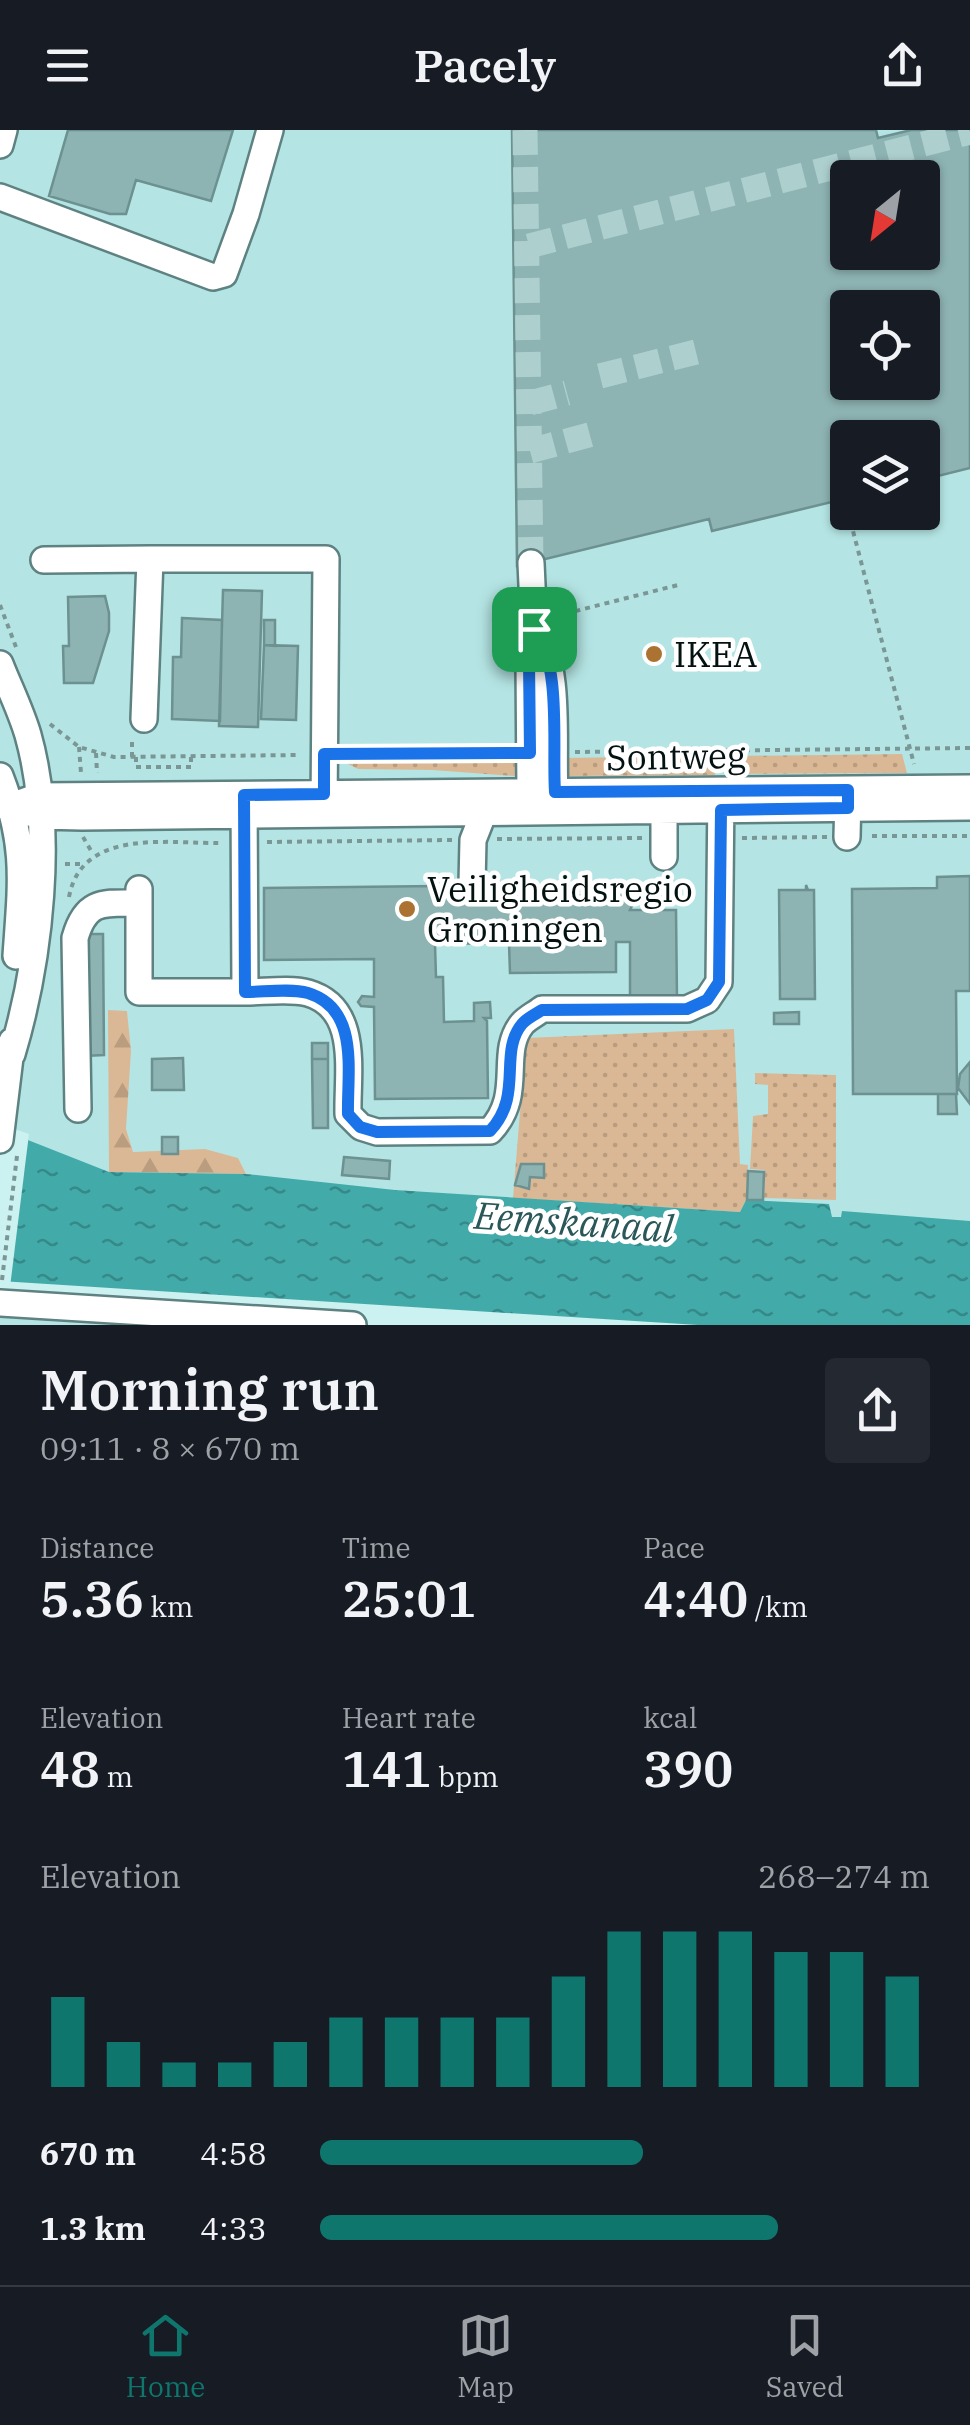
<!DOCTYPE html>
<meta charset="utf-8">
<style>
body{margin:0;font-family:"IBM Plex Serif",serif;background:#242831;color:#f1f3f6;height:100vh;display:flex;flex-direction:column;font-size:38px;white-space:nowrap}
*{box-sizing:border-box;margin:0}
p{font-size:32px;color:#9ea1a6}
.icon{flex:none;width:55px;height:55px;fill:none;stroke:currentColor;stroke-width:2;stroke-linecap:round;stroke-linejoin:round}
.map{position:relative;height:1195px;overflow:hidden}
.panel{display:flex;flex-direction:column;background:#171b24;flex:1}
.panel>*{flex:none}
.needle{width:65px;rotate:210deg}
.controls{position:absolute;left:830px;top:30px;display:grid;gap:20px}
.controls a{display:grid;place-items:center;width:110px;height:110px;border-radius:10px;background:#171b24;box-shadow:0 2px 8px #0004;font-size:50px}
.pin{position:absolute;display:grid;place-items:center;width:85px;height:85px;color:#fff;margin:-42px;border-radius:20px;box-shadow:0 5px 15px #0006}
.round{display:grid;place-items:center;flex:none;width:105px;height:105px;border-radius:10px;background:#242831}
.headline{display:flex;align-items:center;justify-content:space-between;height:170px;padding:0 40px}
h1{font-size:55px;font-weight:600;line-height:75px}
.figures{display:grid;grid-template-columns:repeat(3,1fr);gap:15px;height:170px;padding:10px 40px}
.figures div{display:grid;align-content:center}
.figures b{font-size:50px;font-weight:600}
.figures small{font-size:28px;font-weight:400}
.figures p{font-size:28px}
.chart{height:280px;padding:20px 40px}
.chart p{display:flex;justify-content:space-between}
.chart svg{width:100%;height:180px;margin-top:10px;stroke:#0f766e;stroke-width:6}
ul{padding:0 40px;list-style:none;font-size:32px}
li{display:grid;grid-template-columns:160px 120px 1fr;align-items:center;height:75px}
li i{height:25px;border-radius:12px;background:#0f766e}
header{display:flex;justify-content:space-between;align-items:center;height:130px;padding:0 40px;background:#171b24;font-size:45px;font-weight:600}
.tabs{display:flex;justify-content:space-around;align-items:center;height:140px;border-top:2px solid #363941;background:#171b24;font-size:28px;color:#9ea1a6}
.tabs a{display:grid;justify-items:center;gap:5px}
.tabs .on{color:#0f766e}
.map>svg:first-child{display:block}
.built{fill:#b4e5e4;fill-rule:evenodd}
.grass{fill:url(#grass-dots)}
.forest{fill:url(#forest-firs)}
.water{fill:url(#water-ripples)}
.pier{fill:#cbf2f1}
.building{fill:#8db3b2;stroke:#6c9190;stroke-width:2.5;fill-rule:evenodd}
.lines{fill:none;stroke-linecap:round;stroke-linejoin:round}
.minor-tunnel{stroke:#add0cf;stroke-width:25;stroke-dasharray:25 12;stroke-linecap:butt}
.minor-casing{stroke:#5e8281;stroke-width:30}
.path{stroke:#7a9796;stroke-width:4;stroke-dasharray:5 5;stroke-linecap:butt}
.minor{stroke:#fff;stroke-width:25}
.route-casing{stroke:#fff;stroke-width:20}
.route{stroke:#1a73e8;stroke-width:12}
.poi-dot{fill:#ab7231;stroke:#fff;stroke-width:4}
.labels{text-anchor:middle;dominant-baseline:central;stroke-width:9;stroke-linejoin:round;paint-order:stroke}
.poi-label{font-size:35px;fill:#041111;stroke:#fff;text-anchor:start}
.street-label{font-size:35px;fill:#041111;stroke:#fff}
.water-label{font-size:38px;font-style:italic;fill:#2a5757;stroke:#fff}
</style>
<header><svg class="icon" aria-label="menu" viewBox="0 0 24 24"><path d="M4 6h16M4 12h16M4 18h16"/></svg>Pacely<svg class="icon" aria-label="share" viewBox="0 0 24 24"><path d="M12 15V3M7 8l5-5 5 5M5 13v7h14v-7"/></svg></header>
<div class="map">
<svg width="970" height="1195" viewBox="0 0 970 1195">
<defs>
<pattern id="grass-dots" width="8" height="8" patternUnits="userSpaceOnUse" patternTransform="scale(2.5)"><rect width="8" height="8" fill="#dbb895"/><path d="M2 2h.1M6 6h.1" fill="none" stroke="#ba9d7f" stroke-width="1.8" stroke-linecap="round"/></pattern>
<pattern id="forest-firs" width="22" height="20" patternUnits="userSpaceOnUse" patternTransform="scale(2.5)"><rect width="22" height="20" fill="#dbb895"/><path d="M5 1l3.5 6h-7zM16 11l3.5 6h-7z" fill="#ba9d7f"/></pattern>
<pattern id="water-ripples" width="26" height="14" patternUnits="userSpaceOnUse" patternTransform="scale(2.5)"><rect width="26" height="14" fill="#42abaa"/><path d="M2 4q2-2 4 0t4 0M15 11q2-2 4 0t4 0" fill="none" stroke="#358a89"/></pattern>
</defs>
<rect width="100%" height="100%" fill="#cbf2f1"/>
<!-- built -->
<path class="built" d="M 0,0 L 970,0 L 970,1092 L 842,1088 L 0,1037 ZM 848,48 L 922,48 L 922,122 L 848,122 ZM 848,178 L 922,178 L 922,252 L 848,252 ZM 848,308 L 922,308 L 922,382 L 848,382 Z
M 0,1174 L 330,1195 L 0,1195 Z"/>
<!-- grass -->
<path class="grass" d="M 902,624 L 907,643 L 726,644 L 727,630 L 731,626 Z
M 709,626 L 713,629 L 715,645 L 566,646 L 557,628 Z
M 524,628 L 522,644 L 515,646 L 432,640 L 358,639 L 346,633 Z
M 734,899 L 740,1034 L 748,1035 L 746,1070 L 740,1082 L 513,1068 L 526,908 Z
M 755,943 L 836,945 L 836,1070 L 764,1068 L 765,1040 L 750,1039 L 753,986 L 768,984 L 768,955 L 755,954 Z"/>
<!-- forest -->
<path class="forest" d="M 108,880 L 127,881 L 131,921 L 126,999 L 133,1022 L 205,1019 L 238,1028 L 246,1044 L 109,1042 Z"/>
<!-- water -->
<path class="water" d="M 0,999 L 109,1042 L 246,1044 L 395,1060 L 740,1082 L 746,1070 L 829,1074 L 832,1087 L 841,1087 L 842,1081 L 970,1091 L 970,1195 L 698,1195 L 0,1151 Z"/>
<!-- pier -->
<path class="pier" d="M 0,994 L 29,1004 L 10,1157 L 0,1156 Z"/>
<!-- building -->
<path class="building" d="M 68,0 L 233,0 L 211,71 L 136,50 L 126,84 L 110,84 L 49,66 Z
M 512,0 L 876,0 L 878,8 L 911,0 L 970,0 L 970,338 L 922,350 L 922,308 L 848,308 L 848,368 L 712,401 L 709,389 L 517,436 ZM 848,48 L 922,48 L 922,122 L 848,122 ZM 848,178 L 922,178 L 922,252 L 848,252 Z
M 223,460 L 262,461 L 258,597 L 219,596 Z
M 105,466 L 109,483 L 109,501 L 93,553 L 64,553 L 63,516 L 69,516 L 68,467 Z
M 182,488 L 222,490 L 220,591 L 172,589 L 173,527 L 181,527 Z
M 264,490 L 275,490 L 275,516 L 264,515 Z
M 264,515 L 298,516 L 296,590 L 261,589 Z
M 970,746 L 970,861 L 956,861 L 957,964 L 853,964 L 852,759 L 937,758 L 937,747 Z
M 806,755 L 808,760 L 814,760 L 815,869 L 780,869 L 779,760 L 806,760 Z
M 435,756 L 435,767 L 630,765 L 635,770 L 630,780 L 676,780 L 677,868 L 630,868 L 630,812 L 616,812 L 616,842 L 510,843 L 509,813 L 435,814 L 436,847 L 443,847 L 444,892 L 474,891 L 474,873 L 490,872 L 491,888 L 484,888 L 487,891 L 488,968 L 375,969 L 374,877 L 361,876 L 358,872 L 362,866 L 374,867 L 374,829 L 264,830 L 264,758 Z
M 83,804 L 103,804 L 104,925 L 84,926 Z
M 799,882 L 799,894 L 774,894 L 774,883 Z
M 312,913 L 328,913 L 328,929 L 312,929 Z
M 183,928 L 184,960 L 152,960 L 152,929 Z
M 312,929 L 328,929 L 328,998 L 313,998 Z
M 970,932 L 970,974 L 958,958 L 960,944 Z
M 938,964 L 956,964 L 957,984 L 938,984 Z
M 162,1007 L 178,1007 L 178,1024 L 162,1024 Z
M 344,1027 L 390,1031 L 389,1049 L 342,1045 Z
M 521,1034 L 544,1034 L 544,1048 L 530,1047 L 529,1059 L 515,1055 Z
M 748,1041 L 764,1042 L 763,1070 L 747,1070 Z"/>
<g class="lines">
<!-- minor-tunnel -->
<path class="minor-tunnel" d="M 525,0 L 531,433
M 529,116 L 970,2
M 600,246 L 696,222
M 530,273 L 567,263
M 530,321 L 596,303"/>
<!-- minor casing -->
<g class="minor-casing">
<path id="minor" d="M 0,15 L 4,0
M 0,67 L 213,147 L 224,144 L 246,84 L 270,0
M 44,430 L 150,429
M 531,433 L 534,499 L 529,531 L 530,663 L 538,673
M 534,499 C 562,533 552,619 555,662 L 546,677
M 0,534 C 9,557 21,581 28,605 C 55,701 40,830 12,924
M 144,589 L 150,429 L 326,429 L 324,679
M 0,646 C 27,716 21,753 16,826
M 244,665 L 245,862 C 264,862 290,858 308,863 C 360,878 347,942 348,984 L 361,997 L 377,1002 L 490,1001 C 525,964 498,924 522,894 C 527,888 536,884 542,879 L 687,879 L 707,870 L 719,852 L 721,661
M 664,666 L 664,727
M 0,675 L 41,686 L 82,687 L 970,677
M 11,676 L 39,666 L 970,658
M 847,707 L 848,665
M 472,754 L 473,710 L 484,682
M 139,759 L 139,862 L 245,862
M 78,979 L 75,808 C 86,769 104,773 139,773
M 0,1010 L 12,911
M 0,1173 L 353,1195"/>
</g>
<!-- path -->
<path class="path" d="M 842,370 L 848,380
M 848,382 L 914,634
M 0,475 L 16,517
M 556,486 L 678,455
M 492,489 L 512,490
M 50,594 L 79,617 L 114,627 L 300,625
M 79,617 L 81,643
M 575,622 L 970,618
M 96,623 L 97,643
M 345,624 L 505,623
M 132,627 L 132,607
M 136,627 L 136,637 L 191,637 L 191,627
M 872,706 L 970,706
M 83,707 L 93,724
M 742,708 L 827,707
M 497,709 L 642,708
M 267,712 L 452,710
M 65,734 L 85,734
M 69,767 C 82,697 170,714 222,713
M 2,1150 L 17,1026"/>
<!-- minor -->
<use href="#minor" class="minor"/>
</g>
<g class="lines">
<!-- route casing -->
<g class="route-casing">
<path id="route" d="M 534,499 C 562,533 552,619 555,662 L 848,660 L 848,678 L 721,680 L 719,852 L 707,870 L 687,879 L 542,880 C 536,884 527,888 522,894 C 498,923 524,965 490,1001 L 377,1002 L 360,997 L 348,984 C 347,942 360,879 308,863 C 290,858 264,862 245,862 L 244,665 L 324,664 L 324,624 L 530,623 L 529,531 Z"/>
</g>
<!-- route -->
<use href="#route" class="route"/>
</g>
<!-- markers -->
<g class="poi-dot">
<circle cx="654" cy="524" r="10"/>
<circle cx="407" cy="779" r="10"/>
</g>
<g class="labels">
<!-- poi labels -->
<g class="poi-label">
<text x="674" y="524">IKEA</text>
<text x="427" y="759">Veiligheidsregio<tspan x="427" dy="40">Groningen</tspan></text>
</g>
<!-- street labels -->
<g class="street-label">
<text transform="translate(676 626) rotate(-1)">Sontweg</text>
</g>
<!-- water labels -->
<g class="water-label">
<text transform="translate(574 1091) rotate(4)">Eemskanaal</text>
</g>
</g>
</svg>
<div class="controls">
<a><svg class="needle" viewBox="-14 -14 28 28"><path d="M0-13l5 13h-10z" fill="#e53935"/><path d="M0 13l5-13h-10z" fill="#9ea1a6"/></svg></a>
<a><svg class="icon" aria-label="locate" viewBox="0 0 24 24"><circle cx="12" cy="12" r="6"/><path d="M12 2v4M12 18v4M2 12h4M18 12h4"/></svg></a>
<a><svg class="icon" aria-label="layers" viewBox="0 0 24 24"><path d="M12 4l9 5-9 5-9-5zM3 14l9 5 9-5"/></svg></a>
</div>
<div class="pin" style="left:534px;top:499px;background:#1e9e55"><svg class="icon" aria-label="arrive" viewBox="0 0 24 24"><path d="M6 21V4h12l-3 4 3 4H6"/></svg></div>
</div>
<section class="panel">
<div class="headline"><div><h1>Morning run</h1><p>09:11 · 8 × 670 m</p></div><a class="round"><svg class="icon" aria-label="share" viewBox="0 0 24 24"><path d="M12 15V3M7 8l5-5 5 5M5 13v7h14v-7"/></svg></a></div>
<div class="figures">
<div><p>Distance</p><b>5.36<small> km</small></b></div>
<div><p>Time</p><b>25:01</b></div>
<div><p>Pace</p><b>4:40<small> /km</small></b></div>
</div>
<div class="figures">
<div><p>Elevation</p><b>48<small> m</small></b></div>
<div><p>Heart rate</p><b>141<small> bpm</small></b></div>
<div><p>kcal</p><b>390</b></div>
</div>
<div class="chart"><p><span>Elevation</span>268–274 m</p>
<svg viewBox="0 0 160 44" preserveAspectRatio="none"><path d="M5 44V22M15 44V33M25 44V38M35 44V38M45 44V33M55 44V27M65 44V27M75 44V27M85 44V27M95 44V17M105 44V6M115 44V6M125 44V6M135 44V11M145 44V11M155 44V17"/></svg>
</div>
<ul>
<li><b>670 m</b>4:58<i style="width:53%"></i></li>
<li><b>1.3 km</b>4:33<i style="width:75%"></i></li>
</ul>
</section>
<nav class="tabs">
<a class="on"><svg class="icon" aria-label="home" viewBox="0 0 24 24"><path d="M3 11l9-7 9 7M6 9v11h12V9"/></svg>Home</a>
<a><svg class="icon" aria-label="map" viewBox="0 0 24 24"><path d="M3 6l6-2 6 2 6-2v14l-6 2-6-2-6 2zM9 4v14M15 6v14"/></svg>Map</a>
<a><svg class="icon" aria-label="saved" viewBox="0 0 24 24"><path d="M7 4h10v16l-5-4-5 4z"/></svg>Saved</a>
</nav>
